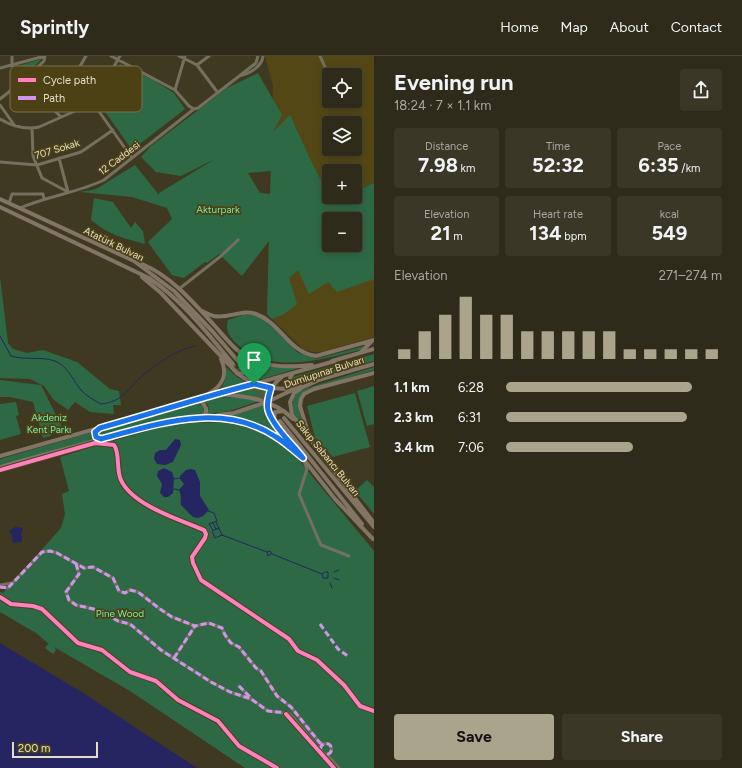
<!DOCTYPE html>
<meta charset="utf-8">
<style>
body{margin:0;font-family:Figtree,sans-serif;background:#3b3727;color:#f1f3f6;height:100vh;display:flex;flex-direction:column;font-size:15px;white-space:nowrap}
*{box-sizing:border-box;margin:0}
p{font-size:13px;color:#a7a7a2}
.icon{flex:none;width:22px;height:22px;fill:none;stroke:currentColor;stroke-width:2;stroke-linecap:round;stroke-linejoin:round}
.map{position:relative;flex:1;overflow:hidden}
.side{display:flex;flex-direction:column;background:#2f2b1a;width:368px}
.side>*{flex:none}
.fabs{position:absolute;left:322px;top:12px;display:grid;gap:8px}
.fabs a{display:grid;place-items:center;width:40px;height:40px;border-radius:4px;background:#2f2b1a;box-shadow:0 2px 10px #0003,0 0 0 1px #4a4739;font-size:20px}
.scale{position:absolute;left:12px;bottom:10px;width:86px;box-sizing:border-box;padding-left:4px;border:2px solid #e4dec7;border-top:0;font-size:11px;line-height:14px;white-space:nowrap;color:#e4dec7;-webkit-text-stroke:3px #4c4115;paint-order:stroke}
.pin{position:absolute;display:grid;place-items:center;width:34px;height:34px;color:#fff;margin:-41px -17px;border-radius:50% 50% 50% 0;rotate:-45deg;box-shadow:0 0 4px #0007}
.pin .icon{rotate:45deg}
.round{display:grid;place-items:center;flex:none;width:42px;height:42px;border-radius:4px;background:#3b3727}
.summary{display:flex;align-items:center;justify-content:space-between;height:68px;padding:0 20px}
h1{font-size:22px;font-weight:700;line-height:30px}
.stats{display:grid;grid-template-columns:repeat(3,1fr);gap:6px;height:68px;padding:4px 20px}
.stats div{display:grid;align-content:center;border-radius:4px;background:#3b3727;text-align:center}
.stats b{font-size:20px;font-weight:700}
.stats small{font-size:11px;font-weight:400}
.stats p{font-size:11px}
.chart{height:112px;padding:8px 20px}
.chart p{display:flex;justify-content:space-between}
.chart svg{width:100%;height:72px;margin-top:4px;stroke:#aaa48d;stroke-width:6}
.cta{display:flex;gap:8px;margin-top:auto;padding:8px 20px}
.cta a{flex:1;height:46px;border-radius:4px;background:#aaa48d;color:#111;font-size:16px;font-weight:700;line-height:46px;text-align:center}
.cta a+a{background:#3b3727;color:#f1f3f6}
ul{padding:0 20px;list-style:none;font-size:13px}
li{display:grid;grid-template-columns:64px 48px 1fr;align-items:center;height:30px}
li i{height:10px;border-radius:5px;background:#aaa48d}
header{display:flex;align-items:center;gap:24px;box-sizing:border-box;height:56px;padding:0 20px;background:#2f2b1a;border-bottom:1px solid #4a4739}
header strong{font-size:19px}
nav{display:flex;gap:22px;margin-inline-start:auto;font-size:14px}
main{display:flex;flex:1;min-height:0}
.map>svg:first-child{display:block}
.built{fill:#534815;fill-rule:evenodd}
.green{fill:#2e6945;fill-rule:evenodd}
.water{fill:#252561}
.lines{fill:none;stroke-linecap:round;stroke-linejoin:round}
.stream{stroke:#252561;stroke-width:1}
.major-tunnel{stroke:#58523b;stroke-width:4;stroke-dasharray:4 2;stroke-linecap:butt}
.minor{stroke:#75705e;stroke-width:3}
.major{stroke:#827565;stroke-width:4}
.quiet{stroke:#d193ec;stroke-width:3;stroke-dasharray:6 3;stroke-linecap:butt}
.cycleway-casing{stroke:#4c4115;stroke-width:6}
.cycleway{stroke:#ff80c0;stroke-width:4}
.route-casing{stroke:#fff;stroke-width:8}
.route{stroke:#1a73e8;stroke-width:5}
.labels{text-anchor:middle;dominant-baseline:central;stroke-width:3.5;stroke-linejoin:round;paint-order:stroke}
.street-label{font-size:10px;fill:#e4dec7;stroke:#4c4115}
.park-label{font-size:10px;fill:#75eca8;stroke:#4c4115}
.key{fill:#4c4115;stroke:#7a704a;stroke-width:1}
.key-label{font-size:11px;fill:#e4dec7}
</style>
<header>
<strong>Sprintly</strong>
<nav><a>Home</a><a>Map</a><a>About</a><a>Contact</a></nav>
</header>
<main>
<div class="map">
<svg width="374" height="712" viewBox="0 0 374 712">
<rect width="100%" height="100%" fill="#3f3922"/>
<!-- built -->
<path class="built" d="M 265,0 L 374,0 L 374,281 L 322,296 L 312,296 L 303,293 L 267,258 L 273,30 ZM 329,19 L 355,19 L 355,45 L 329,45 ZM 329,67 L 355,67 L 355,93 L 329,93 ZM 329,115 L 355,115 L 355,141 L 329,141 ZM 329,163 L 355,163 L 355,189 L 329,189 Z"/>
<!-- green -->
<path class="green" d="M 42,3 L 21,23 L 12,13 L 14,11 Z
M 120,8 L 153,24 L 174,37 L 185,53 L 132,94 L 99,47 Z
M 258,17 L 282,59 L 273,76 L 290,59 L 310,103 L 332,146 L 344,141 L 355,141 L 355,136 L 374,127 L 374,223 L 337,236 L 328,226 L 309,238 L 298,214 L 289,222 L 297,248 L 284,258 L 272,263 L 267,258 L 269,185 L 242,220 L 219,198 L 207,207 L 205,206 L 184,222 L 172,219 L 148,186 L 172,163 L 167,152 L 132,141 L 80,136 L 96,133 L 135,109 L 159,139 L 159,137 L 215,103 L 181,120 L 156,116 L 141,101 L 151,90 L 227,32 ZM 271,115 L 270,138 L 260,137 L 248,117 ZM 329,163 L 355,163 L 355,189 L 329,189 Z
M 94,142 L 113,146 L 131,172 L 135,166 L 143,175 L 145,188 C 123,182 109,179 91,164 Z
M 0,221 L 8,287 L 13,293 L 27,297 L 43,294 L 77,306 L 110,333 L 119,335 L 121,349 L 113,349 L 114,358 L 90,356 L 75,346 L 68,354 L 54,344 L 44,330 L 30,323 L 0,322 Z
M 243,259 L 253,259 L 262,262 L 272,269 L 297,296 L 316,303 L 364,290 L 360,294 C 320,304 271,319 237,288 C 229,281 225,274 228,264 Z
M 374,298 L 374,305 L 297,327 L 293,325 L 293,321 Z
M 248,304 L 267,309 L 302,311 L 256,325 L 242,320 L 250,313 L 250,306 Z
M 225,310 L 237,321 L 248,327 L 218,336 C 225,328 227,321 225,310 Z
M 374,311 L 374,314 L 310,333 C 291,340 301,360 305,374 C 295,361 286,350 298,335 Z
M 0,324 L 41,329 L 62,371 L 50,380 L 43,382 L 33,346 L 10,341 L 0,341 Z
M 253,330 L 269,335 L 267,344 L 239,338 L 228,337 Z
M 374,330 L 374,368 L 367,370 L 357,335 Z
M 355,337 L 370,391 L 333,401 L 315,382 L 307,350 Z
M 218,341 L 243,342 L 260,345 L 229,355 L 207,358 C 210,351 209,349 203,345 Z
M 16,346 L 19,359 L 16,360 L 21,378 L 0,384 L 0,348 Z
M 197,348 L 202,349 L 204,353 L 203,357 L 200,358 L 181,360 L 100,381 L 97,378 L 100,375 Z
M 265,348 C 269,365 279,375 290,388 C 269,372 248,366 223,361 L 240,357 Z
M 191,367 C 202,367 214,366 225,367 C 253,370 276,383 297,402 L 374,495 L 374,712 L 245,712 L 130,635 L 54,591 L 56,594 L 53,598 L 45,592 L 48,588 L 50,589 L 36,577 L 0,556 L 0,536 L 3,537 L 61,472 L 65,458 L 62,438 L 69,435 L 60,401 L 95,390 L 95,388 L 113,382 L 113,385 L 157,372 Z
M 93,376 L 95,383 L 0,409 L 0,403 Z
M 367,424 L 374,431 L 374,458 L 355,435 Z"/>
<!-- water -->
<path class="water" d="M 175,383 L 180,384 L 181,389 L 173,406 L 165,409 L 157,408 L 154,403 L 155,397 L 160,394 L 166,394 Z
M 164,412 L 172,416 L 174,422 L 173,437 L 168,441 L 164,441 L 160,437 L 162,428 L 157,420 L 158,415 Z
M 191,413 L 195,414 L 200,426 L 200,440 L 209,454 L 203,460 L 198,462 L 193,461 L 181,449 C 180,444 182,439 179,434 L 184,428 L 180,423 L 180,420 L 186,414 Z
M 15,471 L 23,472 L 21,477 L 22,486 L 13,487 L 12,479 L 9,475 Z
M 0,587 L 83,637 L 197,712 L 0,712 Z"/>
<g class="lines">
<!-- stream -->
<path class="stream" d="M 0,280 L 11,300 C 26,305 46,299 59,307 C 69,313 74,326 81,334 C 86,340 94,344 101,348 C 124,345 125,335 141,321 C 157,308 175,294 195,290
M 174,423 L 180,422
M 174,433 L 179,434
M 208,455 L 214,457 L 217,465 L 209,468 L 213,474
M 216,466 L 222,479
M 213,467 L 216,473
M 219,472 L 212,475 L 215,482 L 222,479 L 267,496 L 268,500 L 271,498
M 267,496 L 270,495 L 272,498 L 322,518 L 325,516 L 328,516 L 328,522 L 323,522 L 322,518
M 334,516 L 339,514
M 334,522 L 339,524
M 330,527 L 332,532"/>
<!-- major-tunnel -->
<path class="major-tunnel" d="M 238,305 L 269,343
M 233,308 L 243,320
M 249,327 L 265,346"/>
<!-- minor -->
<path class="minor" d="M 12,0 L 12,10
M 111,0 L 175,34 L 189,50 L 194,53 L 198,52 L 256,7 L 258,0
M 179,0 L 197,9 L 218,37
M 320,0 L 329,20
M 197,9 L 209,0
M 0,12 L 45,0
M 239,20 C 249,18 262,11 263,0
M 73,23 L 85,51
M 24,24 L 61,61
M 175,34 L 185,0
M 39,39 L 72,24 L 86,0
M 0,43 L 24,24 L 44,5 L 45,0
M 93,47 L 132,102
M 93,47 L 120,0
M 0,49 L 15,70
M 0,63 C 12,70 25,74 39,71 L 93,47
M 32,72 L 33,100 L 42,122 L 68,136
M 59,102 L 68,136
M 0,106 L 37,109 L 81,96 L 113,74
M 9,147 L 12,138 L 43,138 L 44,143
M 20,152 C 47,140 77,137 104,124 L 194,53
M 179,233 L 221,200 L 238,184
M 304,406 L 307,413 L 299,438 L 320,487 L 321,489 L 349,500
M 76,508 L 79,518 L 66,536 L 69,544 L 76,549 L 98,554 L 118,565 L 130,568 L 161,594 L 211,626 L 230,636 L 251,643 L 268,655 L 290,658 L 322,696
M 0,529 L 12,527
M 0,531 L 8,532 L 42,496 L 50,495 L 57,497 L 84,512 L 93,511 L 113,522 L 119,535 L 125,537 L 130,534 L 138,536 L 160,553 L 172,561 L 195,570 L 209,567 L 222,572 L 225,579 L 231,587 L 239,591 L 256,612 L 261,615 L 277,640 L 291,651 L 320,687 L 324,688
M 174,602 L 195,570
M 239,630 L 250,641
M320.5 693a5.5 5.5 0 1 1 11 0a5.5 5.5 0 1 1-11 0Z
M 325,698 L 331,703 L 339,712"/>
<!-- major -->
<path class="major" d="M 0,143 L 134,205 L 174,235 L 213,276 L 238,305
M 0,151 L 149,222 C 182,244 207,277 233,308
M 142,208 C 171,220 193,246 214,269 C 225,281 236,297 252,303 C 271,312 292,311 312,309
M 142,221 L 161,237 L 238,318 C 254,330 271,333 291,333
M 202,255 C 206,257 210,259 214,260 C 228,263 241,253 256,258 C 281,267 289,297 316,300 L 374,284
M 361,296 L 372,285
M 332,305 L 374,293
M 293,317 L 290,322 L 293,329 L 298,330
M 238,318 L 243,317 L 249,310 L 243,299
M 283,320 C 250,345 279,372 297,395
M 315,325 L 374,308
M 317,325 L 301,332 L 294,337 L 290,346 L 292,359 L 328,407 L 374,467
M 208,338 C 223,330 228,318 221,303
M 218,338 C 246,340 273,343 293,363
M 195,345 L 202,346 L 206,352 L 206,356 L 202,361
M 218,359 L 234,357 L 267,346 L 301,330
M 284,362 L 374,471
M 274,364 L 275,356 L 284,355
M 280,365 L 362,468
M 99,373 L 95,375 L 96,381 L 101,383
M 309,380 L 300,350 L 301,343 L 304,338 L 314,333 L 374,317
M 0,400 C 112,369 223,336 335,305
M 301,400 L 335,443 L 373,483
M 0,411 C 49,397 98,384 147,371 C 169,366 191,359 213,361 C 249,364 276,379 303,402"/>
<!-- quiet -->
<path class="quiet" d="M 76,508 L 79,518 L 66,536 L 69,544 L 76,549 L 98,554 L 118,565 L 130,568 L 161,594 L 211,626 L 230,636 L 251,643 L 268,655 L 288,657
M 0,531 L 8,532 L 42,496 L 50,495 L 57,497 L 84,512 L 93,511 L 113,522 L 119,535 L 125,537 L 130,534 L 138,536 L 160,553 L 172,561 L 195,570 L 209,567 L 222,572 L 225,579 L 231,587 L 239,591 L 256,612 L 261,615 L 277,640 L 291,651 L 320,687 L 324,688
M 320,568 L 338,593 L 349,601
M 174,602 L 195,570
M 239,630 L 250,641
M320.5 693a5.5 5.5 0 1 1 11 0a5.5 5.5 0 1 1-11 0Z"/>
<!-- cycleway casing -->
<g class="cycleway-casing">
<path id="cycleway" d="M 0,414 L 95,387 L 114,389 C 120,396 116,414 121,424 C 132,449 180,464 204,474 L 206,478 L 205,482 L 192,501 L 193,507 L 201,524 L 289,583 L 298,595 L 317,604 L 331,617 L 344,629 L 360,650 L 374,655
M 0,541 L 11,548 L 33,550 L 42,553 L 78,587 L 102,594 L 130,616 L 156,625 L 178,644 L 218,665 L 239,690 L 277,712
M 286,658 L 334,712"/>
</g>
<!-- cycleway -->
<use href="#cycleway" class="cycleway"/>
</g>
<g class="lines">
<!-- route casing -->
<g class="route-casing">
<path id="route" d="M 254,328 L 271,332 C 269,339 266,346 268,354 C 272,369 293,389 303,402 C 294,395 286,387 276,381 C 222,345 158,368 101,383 L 96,381 L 95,376 L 100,372 C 151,358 202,341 254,328 Z"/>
</g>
<!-- route -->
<use href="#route" class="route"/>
</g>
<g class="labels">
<!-- street labels -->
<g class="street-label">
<text transform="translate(57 93) rotate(-17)">707 Sokak</text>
<text transform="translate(119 102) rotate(-37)">12 Caddesi</text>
<text transform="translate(114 188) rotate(26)">Atatürk Bulvarı</text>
<text transform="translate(324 316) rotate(-18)">Dumlupınar Bulvarı</text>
<text transform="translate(328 402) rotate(51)">Sakıp Sabancı Bulvarı</text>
</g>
<!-- park labels -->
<g class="park-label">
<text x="218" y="153">Akturpark</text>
<text x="49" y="361">Akdeniz<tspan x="49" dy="12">Kent Parkı</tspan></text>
<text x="120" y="557">Pine Wood</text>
</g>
</g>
<!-- legend -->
<rect x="10" y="10" width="132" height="46" rx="6" class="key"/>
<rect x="18" y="22" width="18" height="4" fill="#ff80c0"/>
<rect x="18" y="40" width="18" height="4" fill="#d193ec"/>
<g class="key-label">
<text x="43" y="28">Cycle path</text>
<text x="43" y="46">Path</text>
</g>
</svg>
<div class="fabs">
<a><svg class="icon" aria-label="locate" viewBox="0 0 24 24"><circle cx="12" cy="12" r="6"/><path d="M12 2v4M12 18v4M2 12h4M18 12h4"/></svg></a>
<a><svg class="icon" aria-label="layers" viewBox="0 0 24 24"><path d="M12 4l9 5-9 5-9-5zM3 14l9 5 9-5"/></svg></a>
<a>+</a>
<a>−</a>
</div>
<div class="scale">200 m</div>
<div class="pin" style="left:254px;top:328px;background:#1e9e55"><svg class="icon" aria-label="arrive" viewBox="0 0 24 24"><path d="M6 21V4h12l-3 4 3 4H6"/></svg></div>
</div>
<section class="side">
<div class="summary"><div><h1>Evening run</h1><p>18:24 · 7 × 1.1 km</p></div><a class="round"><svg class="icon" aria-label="share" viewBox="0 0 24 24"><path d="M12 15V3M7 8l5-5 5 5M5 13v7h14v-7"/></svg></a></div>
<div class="stats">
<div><p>Distance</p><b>7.98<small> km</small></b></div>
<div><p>Time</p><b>52:32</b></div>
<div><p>Pace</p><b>6:35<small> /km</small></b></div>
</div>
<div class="stats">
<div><p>Elevation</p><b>21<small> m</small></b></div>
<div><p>Heart rate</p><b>134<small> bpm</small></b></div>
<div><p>kcal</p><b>549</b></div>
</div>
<div class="chart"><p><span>Elevation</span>271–274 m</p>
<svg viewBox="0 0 160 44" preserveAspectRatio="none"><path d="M5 44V38M15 44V27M25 44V17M35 44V6M45 44V17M55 44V17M65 44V27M75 44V27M85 44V27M95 44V27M105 44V27M115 44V38M125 44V38M135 44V38M145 44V38M155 44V38"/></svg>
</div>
<ul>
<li><b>1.1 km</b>6:28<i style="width:86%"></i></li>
<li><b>2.3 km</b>6:31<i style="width:84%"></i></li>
<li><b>3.4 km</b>7:06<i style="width:59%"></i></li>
</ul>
<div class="cta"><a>Save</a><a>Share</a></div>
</section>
</main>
